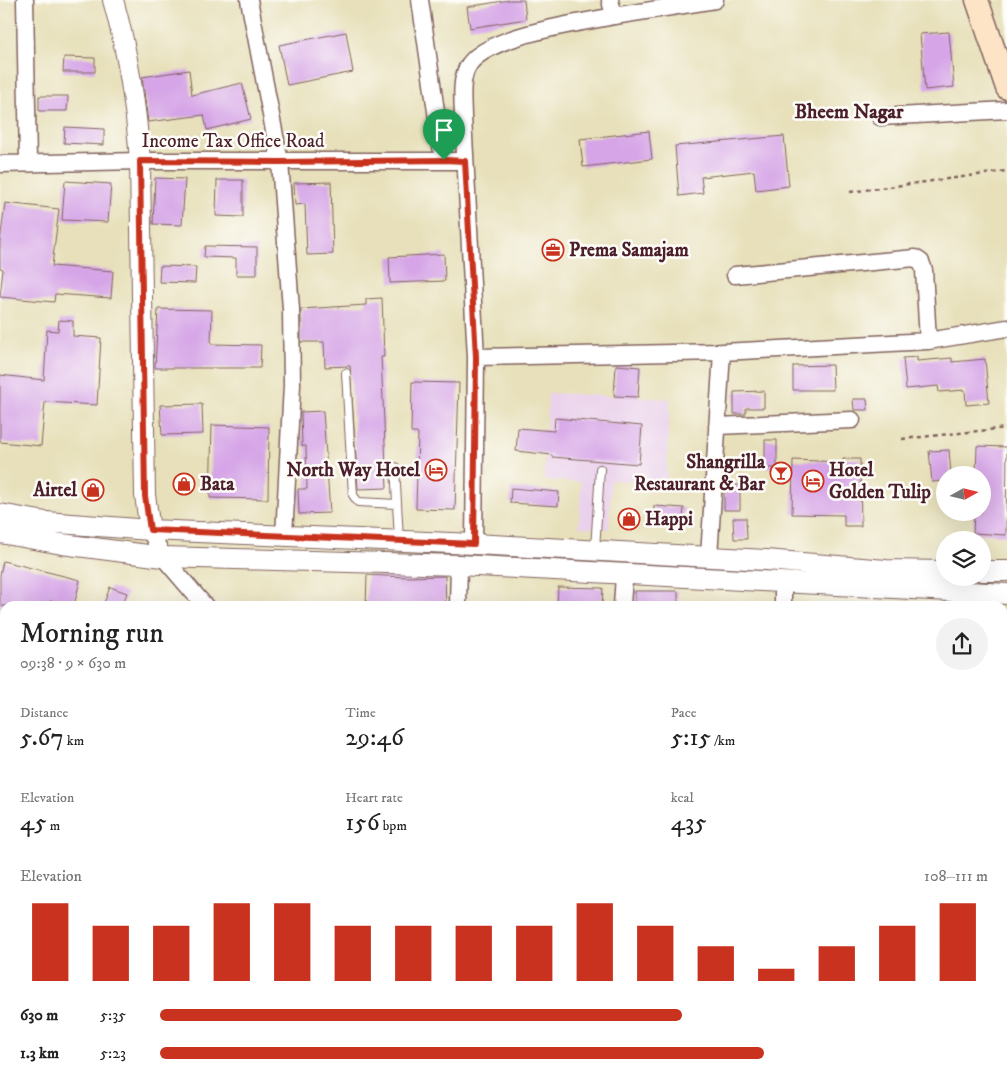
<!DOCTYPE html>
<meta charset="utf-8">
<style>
body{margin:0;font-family:"IM FELL DW Pica",serif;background:#f2f2f2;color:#222;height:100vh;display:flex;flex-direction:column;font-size:19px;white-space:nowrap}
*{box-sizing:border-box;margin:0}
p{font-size:16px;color:#767676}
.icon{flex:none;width:28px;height:28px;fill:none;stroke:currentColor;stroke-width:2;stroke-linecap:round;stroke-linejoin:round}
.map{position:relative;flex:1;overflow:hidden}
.panel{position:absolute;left:0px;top:601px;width:1008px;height:481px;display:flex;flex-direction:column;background:#fff;border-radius:15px 15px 0 0;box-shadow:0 5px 20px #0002}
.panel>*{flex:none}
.needle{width:32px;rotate:82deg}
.controls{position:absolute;left:936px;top:466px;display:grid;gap:10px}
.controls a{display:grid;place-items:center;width:55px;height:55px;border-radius:50%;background:#fff;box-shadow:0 5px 20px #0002;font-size:25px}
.pin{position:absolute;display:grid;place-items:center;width:42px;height:42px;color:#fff;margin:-51px -21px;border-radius:50% 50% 50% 0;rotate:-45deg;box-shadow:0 0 5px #0007}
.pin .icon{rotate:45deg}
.round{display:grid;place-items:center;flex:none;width:52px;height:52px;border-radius:26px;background:#f2f2f2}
.head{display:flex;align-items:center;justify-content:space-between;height:85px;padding:0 20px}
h1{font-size:28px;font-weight:600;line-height:38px}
.stats{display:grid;grid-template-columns:repeat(3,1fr);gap:8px;height:85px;padding:5px 20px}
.stats div{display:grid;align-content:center}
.stats b{font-size:25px;font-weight:600}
.stats small{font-size:14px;font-weight:400}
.stats p{font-size:14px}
.chart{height:140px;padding:10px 20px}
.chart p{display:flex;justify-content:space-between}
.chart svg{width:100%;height:90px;margin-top:5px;stroke:#c8321e;stroke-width:6}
ul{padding:0 20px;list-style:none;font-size:16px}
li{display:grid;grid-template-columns:80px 60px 1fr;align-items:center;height:38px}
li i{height:12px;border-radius:6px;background:#c8321e}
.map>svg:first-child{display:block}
.built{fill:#ead1ec}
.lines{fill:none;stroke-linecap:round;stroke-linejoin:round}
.stream{stroke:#3eadbb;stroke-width:4.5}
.building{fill:#d6a5e7}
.service-casing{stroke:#81635d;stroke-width:10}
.minor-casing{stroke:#81635d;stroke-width:19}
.tertiary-casing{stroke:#81635d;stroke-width:22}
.secondary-casing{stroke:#81635d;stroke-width:25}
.path{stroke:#81635d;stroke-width:2.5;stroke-dasharray:4 4;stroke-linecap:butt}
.service{stroke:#fff;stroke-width:8}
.minor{stroke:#fff;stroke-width:16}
.tertiary{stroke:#fff;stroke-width:20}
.secondary{stroke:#fee4c6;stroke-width:22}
.route-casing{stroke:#fff;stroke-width:10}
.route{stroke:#c8321e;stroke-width:6}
.labels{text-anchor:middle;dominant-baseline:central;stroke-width:5;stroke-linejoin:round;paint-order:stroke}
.street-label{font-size:19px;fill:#4a1f2b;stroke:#fdfcf7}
.poi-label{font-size:19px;font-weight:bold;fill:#4a1f2b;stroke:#fdfcf7;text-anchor:start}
.neighbourhood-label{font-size:20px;font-weight:bold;fill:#4a1f2b;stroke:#fdfcf7}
</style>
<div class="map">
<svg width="1007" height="1082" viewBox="0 0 1007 1082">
<rect width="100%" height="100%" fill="#fdfcf7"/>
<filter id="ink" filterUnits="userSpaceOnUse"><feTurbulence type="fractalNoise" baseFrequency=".02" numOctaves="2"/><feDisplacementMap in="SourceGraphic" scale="10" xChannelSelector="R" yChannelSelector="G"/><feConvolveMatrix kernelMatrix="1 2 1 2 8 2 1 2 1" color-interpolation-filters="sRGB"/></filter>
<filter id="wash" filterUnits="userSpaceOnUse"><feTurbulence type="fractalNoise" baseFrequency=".0096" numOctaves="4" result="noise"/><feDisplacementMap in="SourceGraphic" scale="20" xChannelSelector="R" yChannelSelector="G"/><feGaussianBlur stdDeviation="1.12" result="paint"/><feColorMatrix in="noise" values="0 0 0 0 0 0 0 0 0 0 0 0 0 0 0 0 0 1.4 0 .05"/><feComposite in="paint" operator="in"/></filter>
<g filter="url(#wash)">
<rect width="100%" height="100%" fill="#e7e0ba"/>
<!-- built -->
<path class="built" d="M 548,393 L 670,399 L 666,483 L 611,480 L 609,529 L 579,527 L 581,482 L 544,480 Z
M 1002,616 L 1007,616 L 1007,946 L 1002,945 Z"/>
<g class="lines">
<!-- stream -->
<path class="stream" d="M 0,655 L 5,659"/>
</g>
<g id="blocks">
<!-- building -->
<path class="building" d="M 509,0 L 524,0 L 526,19 L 470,28 L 467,7 Z
M 346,32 L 353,72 L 287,85 L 279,45 Z
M 949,32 L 954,87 L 925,90 L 920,34 Z
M 64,57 L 95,58 L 95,72 L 63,72 Z
M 189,70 L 192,95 L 242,83 L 251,119 L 207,130 L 204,115 L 148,122 L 142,77 Z
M 39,96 L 68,96 L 67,111 L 39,111 Z
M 65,127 L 104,129 L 104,145 L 64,143 Z
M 649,131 L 652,159 L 583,167 L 580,139 Z
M 784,136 L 789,186 L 756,190 L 754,171 L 701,177 L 703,193 L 679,196 L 675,146 Z
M 155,178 L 185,179 L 182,225 L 153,224 Z
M 217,180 L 243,180 L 243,217 L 216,216 Z
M 65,181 L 111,184 L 108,222 L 62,220 Z
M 331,182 L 333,254 L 307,255 L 305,204 L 295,205 L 294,183 Z
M 5,203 L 59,209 L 52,266 L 113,271 L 111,298 L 55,294 L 54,302 L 0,297 L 3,269 L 0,268 L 0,242 Z
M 205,246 L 257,247 L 257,275 L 236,275 L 236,258 L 204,257 Z
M 444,254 L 445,281 L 390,283 L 389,257 Z
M 160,266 L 196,267 L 195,283 L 159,282 Z
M 382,298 L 384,357 L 381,357 L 387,488 L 358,489 L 350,366 L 325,367 L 324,342 L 301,342 L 301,309 L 366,305 L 366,299 Z
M 158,309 L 212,310 L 211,344 L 261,345 L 260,368 L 155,368 Z
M 59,320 L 73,321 L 73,336 L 101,338 L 97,405 L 45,402 L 41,446 L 0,442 L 0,375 L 44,380 L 47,330 L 58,331 Z
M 917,357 L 917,361 L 952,358 L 952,362 L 985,359 L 989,403 L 966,405 L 965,390 L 939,392 L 938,386 L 906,389 L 903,358 Z
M 616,365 L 640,367 L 638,397 L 614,396 Z
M 832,365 L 833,390 L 793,390 L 793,366 Z
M 412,382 L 459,383 L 455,510 L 416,509 L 418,433 L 411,433 Z
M 764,391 L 764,408 L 746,408 L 746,414 L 734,414 L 734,392 Z
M 853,399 L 867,399 L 868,410 L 854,410 Z
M 202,404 L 203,434 L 162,435 L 160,405 Z
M 323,411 L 330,513 L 299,514 L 298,489 L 307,489 L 306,446 L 302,446 L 301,412 Z
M 555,418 L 642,426 L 639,464 L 552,457 L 552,455 L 516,451 L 518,428 L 554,431 Z
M 212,425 L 269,427 L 268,499 L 210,498 Z
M 765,440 L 777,440 L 777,468 L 765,468 Z
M 977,446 L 1007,447 L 1006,535 L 973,533 L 974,512 L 982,512 L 982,475 L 976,475 Z
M 949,450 L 951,475 L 945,475 L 945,481 L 932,482 L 929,451 Z
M 843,459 L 860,459 L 861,526 L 844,526 L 844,515 L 792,514 L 793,460 L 843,462 Z
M 724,485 L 740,485 L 740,510 L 724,510 Z
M 511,488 L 559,492 L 558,506 L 510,503 Z
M 654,506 L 684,508 L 682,526 L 653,523 Z
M 733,518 L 746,518 L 747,539 L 734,539 Z
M 3,561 L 80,580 L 74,606 L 50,601 L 49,606 L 0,606 L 0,575 Z
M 367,575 L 406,577 L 445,576 L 446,606 L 366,606 Z
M 110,587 L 127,593 L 122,606 L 103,606 Z
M 558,587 L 603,588 L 602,606 L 557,606 Z
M 635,591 L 678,591 L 678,606 L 635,606 Z"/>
</g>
</g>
<g filter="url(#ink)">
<use href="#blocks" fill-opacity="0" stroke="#81635d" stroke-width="1"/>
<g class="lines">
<!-- service casing -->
<g class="service-casing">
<path id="service" d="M 346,373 L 353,495 L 358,502 L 397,504
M 395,467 L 399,539
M 595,550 L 600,469
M 1002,854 L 1007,855"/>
</g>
<!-- minor casing -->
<g class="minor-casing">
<path id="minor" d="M 25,0 L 28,163
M 249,0 L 280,162 L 291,309 L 292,385 L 284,536
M 420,0 L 443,160
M 610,0 L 614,16 L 715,0
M 880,117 L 1007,110
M 0,164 L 140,161 L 465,161
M 735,275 L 915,258 L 921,262 L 924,270 L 928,341
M 722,352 L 928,341 L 1007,328
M 476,357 L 722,352 L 709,557
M 717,426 L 852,420
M 150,530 L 163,557 L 205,606
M 474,544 L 476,357 L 463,118 C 463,103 460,82 467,68 C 483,35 580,23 614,16
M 458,606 L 459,565
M 622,606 L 624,575
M 783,606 L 783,584
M 0,683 L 5,684
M 0,800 L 5,800
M 541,1078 L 541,1082
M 956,1078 L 1007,1081
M 452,1079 L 481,1078
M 208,1082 L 210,1078
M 295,1082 L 299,1078
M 917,1082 L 917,1078"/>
</g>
<!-- tertiary casing -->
<g class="tertiary-casing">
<path id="tertiary" d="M 113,0 C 128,53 136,105 140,161 L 145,495 L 150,530
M 0,514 L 46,522 L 150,530 L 474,544 L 766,560 L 886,570 L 945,571
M 0,533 L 62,544 L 163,557 L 459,565 L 1007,594
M 982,571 L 1007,571
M 0,1007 L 5,1008
M 230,1078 L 242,1082"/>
</g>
<!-- secondary casing -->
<g class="secondary-casing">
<path id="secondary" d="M 977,0 L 1007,88"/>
</g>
<!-- path -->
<path class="path" d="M 850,192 L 1007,171
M 902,439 L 1007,428"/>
<!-- service -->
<use href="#service" class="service"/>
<!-- minor -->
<use href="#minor" class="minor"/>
<!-- tertiary -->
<use href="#tertiary" class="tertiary"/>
<!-- secondary -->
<use href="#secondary" class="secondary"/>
</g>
</g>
<g class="lines" filter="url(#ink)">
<!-- route casing -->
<g class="route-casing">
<path id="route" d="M 444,160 L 465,161 L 476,357 L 474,544 L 150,530 L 145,496 L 140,161 L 280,162 Z"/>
</g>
<!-- route -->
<use href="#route" class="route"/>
</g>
<!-- icons -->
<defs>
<g id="office-ring" transform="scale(1.125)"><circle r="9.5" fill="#fdfcf7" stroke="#c8321e" stroke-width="1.5"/><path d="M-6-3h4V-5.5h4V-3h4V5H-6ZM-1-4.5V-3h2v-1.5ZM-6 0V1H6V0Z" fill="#c8321e"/></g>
<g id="hotel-ring" transform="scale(1.125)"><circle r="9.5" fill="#fdfcf7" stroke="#c8321e" stroke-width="1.5"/><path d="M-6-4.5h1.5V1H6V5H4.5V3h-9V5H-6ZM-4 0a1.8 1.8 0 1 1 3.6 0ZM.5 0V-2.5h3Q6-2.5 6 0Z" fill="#c8321e"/></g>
<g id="bar-ring" transform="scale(1.125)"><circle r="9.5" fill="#fdfcf7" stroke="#c8321e" stroke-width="1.5"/><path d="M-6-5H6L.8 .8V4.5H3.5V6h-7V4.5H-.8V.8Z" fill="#c8321e"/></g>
<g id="shop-ring" transform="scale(1.125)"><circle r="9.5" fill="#fdfcf7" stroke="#c8321e" stroke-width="1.5"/><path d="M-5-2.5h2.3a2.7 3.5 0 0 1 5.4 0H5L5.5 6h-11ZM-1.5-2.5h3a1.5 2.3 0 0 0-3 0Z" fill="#c8321e"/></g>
</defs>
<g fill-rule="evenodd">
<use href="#office-ring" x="553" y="250"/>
<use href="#hotel-ring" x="436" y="470"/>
<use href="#bar-ring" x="781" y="473"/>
<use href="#hotel-ring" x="813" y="481"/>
<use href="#shop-ring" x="184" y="484"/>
<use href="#shop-ring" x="93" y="490"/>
<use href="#shop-ring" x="629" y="519"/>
</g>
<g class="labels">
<!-- street labels -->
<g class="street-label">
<text x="233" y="141">Income Tax Office Road</text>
</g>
<!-- poi labels -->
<g class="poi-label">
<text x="569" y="250">Prema Samajam</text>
<text x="765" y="462" text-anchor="end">Shangrilla<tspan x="765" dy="22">Restaurant &amp; Bar</tspan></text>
<text x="420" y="470" text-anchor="end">North Way Hotel</text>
<text x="829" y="470">Hotel<tspan x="829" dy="22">Golden Tulip</tspan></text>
<text x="200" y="484">Bata</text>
<text x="77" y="490" text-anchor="end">Airtel</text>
<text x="645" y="519">Happi</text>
</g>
<!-- neighbourhood labels -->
<g class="neighbourhood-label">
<text x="849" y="112">Bheem Nagar</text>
</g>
</g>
</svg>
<div class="controls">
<a><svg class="needle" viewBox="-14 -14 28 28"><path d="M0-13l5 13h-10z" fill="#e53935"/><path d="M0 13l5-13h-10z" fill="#767676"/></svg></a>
<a><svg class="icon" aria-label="layers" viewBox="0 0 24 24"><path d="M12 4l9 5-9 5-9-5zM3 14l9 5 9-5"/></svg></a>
</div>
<div class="pin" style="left:444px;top:160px;background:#1e9e55"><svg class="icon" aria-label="arrive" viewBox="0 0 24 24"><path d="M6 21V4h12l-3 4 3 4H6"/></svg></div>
<section class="panel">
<div class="head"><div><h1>Morning run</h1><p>09:38 · 9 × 630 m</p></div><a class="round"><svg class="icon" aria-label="share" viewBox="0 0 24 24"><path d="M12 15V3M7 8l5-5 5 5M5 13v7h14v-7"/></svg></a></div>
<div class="stats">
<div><p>Distance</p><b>5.67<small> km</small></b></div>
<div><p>Time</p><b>29:46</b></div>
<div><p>Pace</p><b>5:15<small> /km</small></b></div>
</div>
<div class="stats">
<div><p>Elevation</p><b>45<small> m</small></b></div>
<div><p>Heart rate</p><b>156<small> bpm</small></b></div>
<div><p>kcal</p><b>435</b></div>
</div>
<div class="chart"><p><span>Elevation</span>108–111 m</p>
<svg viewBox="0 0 160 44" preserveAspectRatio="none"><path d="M5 44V6M15 44V17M25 44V17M35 44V6M45 44V6M55 44V17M65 44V17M75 44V17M85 44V17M95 44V6M105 44V17M115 44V27M125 44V38M135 44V27M145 44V17M155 44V6"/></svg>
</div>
<ul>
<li><b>630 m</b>5:35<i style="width:63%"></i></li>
<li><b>1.3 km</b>5:23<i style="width:73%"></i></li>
</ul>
</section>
</div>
